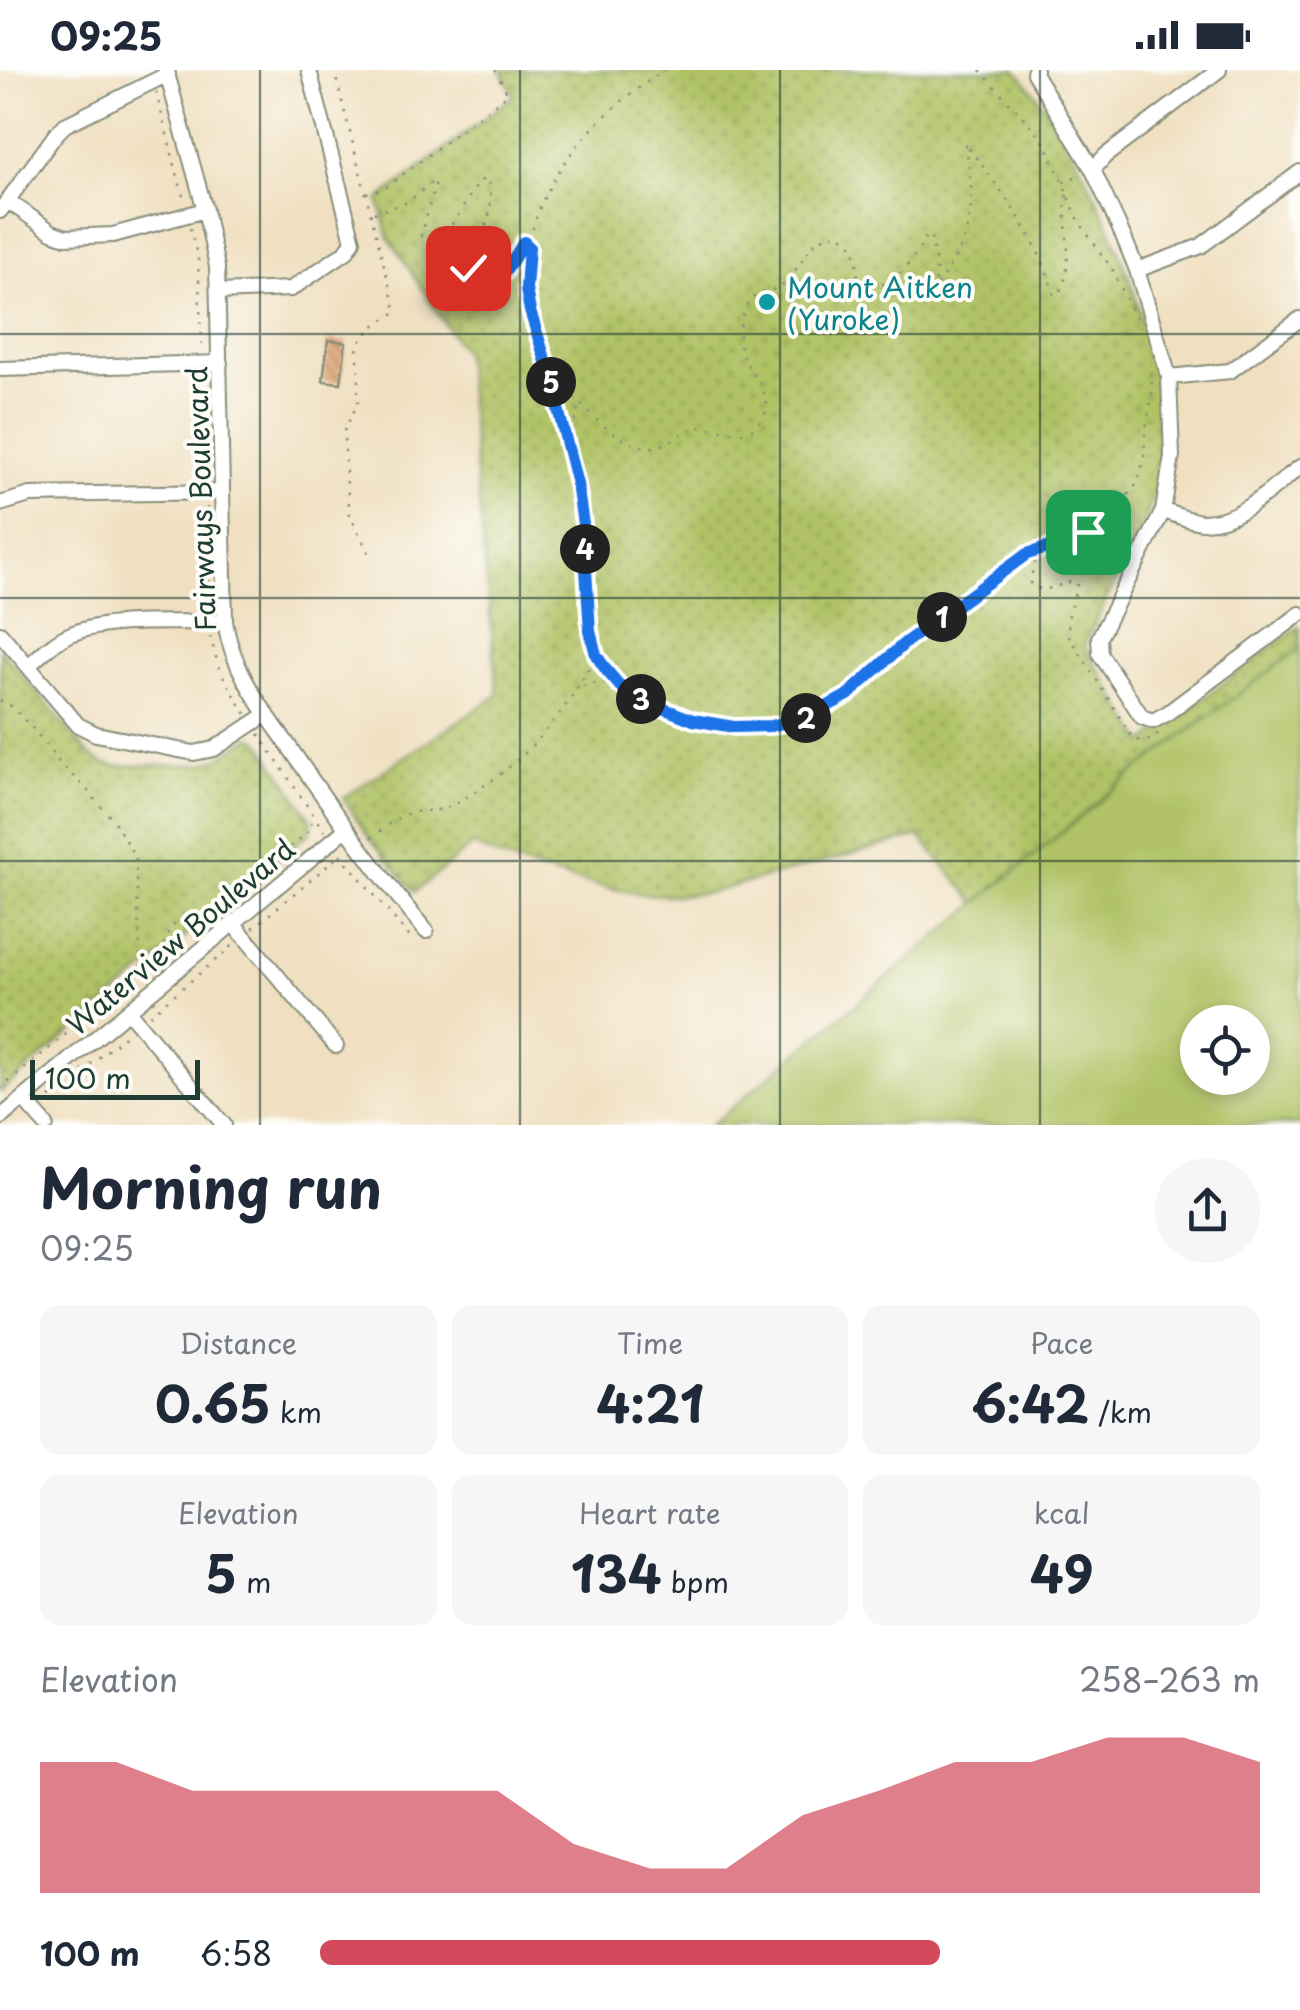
<!DOCTYPE html>
<meta charset="utf-8">
<style>
body{margin:0;font-family:"Playpen Sans",sans-serif;background:#f6f6f7;color:#1f2937;height:100vh;display:flex;flex-direction:column;font-size:38px;white-space:nowrap}
*{box-sizing:border-box;margin:0}
p{font-size:32px;color:#747a83}
.icon{flex:none;width:55px;height:55px;fill:none;stroke:currentColor;stroke-width:2;stroke-linecap:round;stroke-linejoin:round}
.map{position:relative;height:1055px;overflow:hidden}
.panel{display:flex;flex-direction:column;background:#fff;flex:1}
.panel>*{flex:none}
.fabs{position:absolute;left:1180px;top:935px;display:grid;gap:20px}
.fabs a{display:grid;place-items:center;width:90px;height:90px;border-radius:50%;background:#fff;box-shadow:0 5px 15px #0003;font-size:50px}
.scale{position:absolute;left:30px;bottom:25px;width:170px;box-sizing:border-box;padding-left:10px;border:5px solid #1f3d34;border-top:0;font-size:28px;line-height:35px;white-space:nowrap;color:#1f3d34;-webkit-text-stroke:8px #fdfcf7;paint-order:stroke}
.pin{position:absolute;display:grid;place-items:center;width:85px;height:85px;color:#fff;margin:-42px;border-radius:20px;box-shadow:0 5px 15px #0006}
.km{position:absolute;width:50px;height:50px;margin:-25px;border-radius:50%;background:#222;color:#fff;font-size:28px;line-height:50px;text-align:center}
.round{display:grid;place-items:center;flex:none;width:105px;height:105px;border-radius:52px;background:#f6f6f7}
.overview{display:flex;align-items:center;justify-content:space-between;height:170px;padding:0 40px}
h1{font-size:55px;font-weight:700;line-height:75px}
.stats{display:grid;grid-template-columns:repeat(3,1fr);gap:15px;height:170px;padding:10px 40px}
.stats div{display:grid;align-content:center;border-radius:20px;background:#f6f6f7;text-align:center}
.stats b{font-size:50px;font-weight:700}
.stats small{font-size:28px;font-weight:400}
.stats p{font-size:28px}
.chart{height:280px;padding:20px 40px}
.chart p{display:flex;justify-content:space-between}
.chart svg{width:100%;height:180px;margin-top:10px;fill:#d1495b;opacity:.7}
ul{padding:0 40px;list-style:none;font-size:32px}
li{display:grid;grid-template-columns:160px 120px 1fr;align-items:center;height:75px}
li i{height:25px;border-radius:12px;background:#d1495b}
.status{display:flex;justify-content:space-between;align-items:center;height:70px;padding:0 50px;background:#fff;direction:ltr}
.status svg{height:28px;fill:currentColor}
.map>svg:first-child{display:block}
.grass{fill:#b0c265;stroke:#68804c;stroke-width:2.5;fill-rule:evenodd}
.park{fill:url(#park-dots);stroke:#68804c;stroke-width:2.5}
.building{fill:url(#building-back-hatch)}
.lines{fill:none;stroke-linecap:round;stroke-linejoin:round}
.minor-casing{stroke:#888e7a;stroke-width:18}
.path{stroke:#888e7a;stroke-width:2.5;stroke-dasharray:2.5 8;stroke-linecap:butt}
.minor{stroke:#fff;stroke-width:14}
.route-casing{stroke:#fff;stroke-width:20}
.route{stroke:#1a73e8;stroke-width:12}
.grid{fill:none;stroke:#1f3d34;stroke-width:2.5;stroke-opacity:0.55}
.culture-dot{fill:#0f9aa8;stroke:#fdfcf7;stroke-width:4}
.labels{text-anchor:middle;dominant-baseline:central;stroke-width:8;stroke-linejoin:round;paint-order:stroke}
.culture-label{font-size:28px;fill:#0d838f;stroke:#fdfcf7;text-anchor:start}
.street-label{font-size:28px;fill:#1f3d34;stroke:#fdfcf7}
</style>
<div class="status"><b>09:25</b><svg viewBox="0 0 49 12"><path d="M0 12V9h3v3zM5 12V6h3v6zM10 12V3h3v9zM15 12V0h3v12zM26 1h20v11H26zM47 4h2v5h-2z"/></svg></div>
<div class="map">
<svg width="1300" height="1055" viewBox="0 0 1300 1055">
<defs>
<pattern id="park-dots" width="8" height="8" patternUnits="userSpaceOnUse" patternTransform="scale(2.5)"><rect width="8" height="8" fill="#b0c265"/><path d="M2 2h.1M6 6h.1" fill="none" stroke="#8f9f54" stroke-width="1.8" stroke-linecap="round"/></pattern>
<pattern id="building-back-hatch" width="6" height="6" patternUnits="userSpaceOnUse" patternTransform="scale(2.5)"><rect width="6" height="6" fill="#dfa678"/><path d="M-1 5l2 2M0 0l6 6M5-1l2 2" fill="none" stroke="#b48863"/></pattern>
</defs>
<rect width="100%" height="100%" fill="#fdfcf7"/>
<filter id="ink" filterUnits="userSpaceOnUse"><feTurbulence type="fractalNoise" baseFrequency=".01" numOctaves="2"/><feDisplacementMap in="SourceGraphic" scale="20" xChannelSelector="R" yChannelSelector="G"/><feConvolveMatrix kernelMatrix="1 2 1 2 8 2 1 2 1" color-interpolation-filters="sRGB"/></filter>
<filter id="wash" filterUnits="userSpaceOnUse"><feTurbulence type="fractalNoise" baseFrequency=".0048" numOctaves="4" result="noise"/><feDisplacementMap in="SourceGraphic" scale="40" xChannelSelector="R" yChannelSelector="G"/><feGaussianBlur stdDeviation="2.25" result="paint"/><feColorMatrix in="noise" values="0 0 0 0 0 0 0 0 0 0 0 0 0 0 0 0 0 1.4 0 .05"/><feComposite in="paint" operator="in"/></filter>
<g filter="url(#wash)">
<rect width="100%" height="100%" fill="#f0e0c1"/>
<!-- grass -->
<path class="grass" d="M 1300,578 L 1300,1055 L 711,1055 L 1139,698 ZM 1198,952 L 1252,952 L 1252,1008 L 1198,1008 Z"/>
<!-- park -->
<path class="park" d="M 501,0 L 1016,0 C 1100,96 1190,314 1149,441 L 1084,576 L 1144,673 L 1300,556 L 1300,578 L 1139,698 L 976,833 L 919,766 L 712,822 C 656,830 621,822 567,808 C 534,799 502,790 472,775 L 415,822 L 368,766 L 343,728 L 498,625 L 464,283 L 389,168 L 379,130 L 514,26 Z
M 0,579 L 89,684 L 102,693 L 115,696 L 203,694 L 215,690 L 251,667 L 258,669 L 312,750 L 310,762 L 0,1022 Z"/>
<g id="blocks">
<!-- building -->
<path class="building" d="M 328,270 L 346,272 L 341,313 L 323,311 Z"/>
</g>
</g>
<g filter="url(#ink)">
<use href="#blocks" fill-opacity="0" stroke="#888e7a" stroke-width="2.5"/>
<g class="lines">
<!-- minor casing -->
<g class="minor-casing">
<path id="minor" d="M 166,0 L 205,140 L 217,197 L 225,552 C 233,601 260,635 288,675 C 331,739 376,801 426,861
M 1035,0 L 1034,3 L 1093,100 L 1124,168 L 1137,200 L 1169,307 L 1172,386 L 1163,441 L 1099,568 L 1100,584 L 1142,647 L 1153,651 L 1166,644 L 1300,544
M 1093,100 L 1105,86 L 1219,0
M 8,131 L 52,162 L 66,167 L 113,165 L 205,140
M 0,141 L 56,64 L 65,55 L 168,4
M 1137,200 L 1201,176 L 1300,102
M 218,222 L 291,219 L 346,182 L 353,171 L 309,0
M 0,299 L 220,293
M 1169,307 L 1230,301 L 1300,249
M 0,434 L 30,425 L 222,422
M 1163,441 C 1175,444 1189,451 1202,452 C 1239,453 1272,418 1300,397
M 0,563 L 78,655 L 96,664 L 194,683 L 214,679 L 267,644
M 28,596 C 41,585 54,571 71,564 C 112,547 180,554 225,552
M 233,853 L 336,976
M 128,941 L 224,1055
M 23,1029 L 46,1055
M 0,1048 L 345,760"/>
</g>
<!-- path -->
<path class="path" d="M 334,0 L 396,242 L 374,256 L 357,275 L 359,303 L 358,333 L 344,361 L 346,404 L 350,446 L 370,485
M 980,0 L 1041,67 L 1049,81 L 1080,153 L 1112,199 L 1140,257
M 156,22 L 184,130
M 1063,112 L 1082,104
M 366,123 L 384,119 L 508,24 L 495,0
M 374,143 L 408,132 L 433,111 L 436,112 L 421,166 L 428,173 C 455,165 463,128 483,109 L 487,109 C 499,142 480,165 470,195 C 466,205 468,216 468,227 L 471,230 L 487,223 L 523,172 L 528,176
M 190,158 L 198,189 L 202,279
M 546,292 C 537,269 528,243 526,218 C 521,124 590,47 665,0
M 547,295 C 567,321 617,381 653,377 C 672,375 683,358 702,357 C 722,357 743,372 760,352 C 779,330 754,309 745,290 C 736,274 739,246 750,231 C 758,220 772,223 783,215 C 800,201 811,161 837,165 C 858,169 857,194 858,210 C 866,212 875,215 883,214 C 900,212 919,180 926,166 L 931,166 L 936,194 L 935,217 C 974,169 977,132 965,73 C 1003,123 1036,163 1054,224 L 1059,224 C 1077,189 1061,159 1067,124
M 203,307 L 206,409
M 570,372 L 579,336
M 207,437 L 209,539
M 1037,481 L 1030,513 C 1042,527 1059,513 1075,511 L 1077,515 L 1069,545 L 1068,564 L 1132,667 C 1144,675 1151,670 1161,662
M 210,566 L 220,601 L 246,644
M 596,585 L 620,616 L 647,632 L 693,650 L 735,657 L 771,656 L 799,650 L 827,637 L 857,617 L 906,572 L 1027,484 L 1060,474 L 1088,462 L 1122,434 L 1138,412 L 1144,390 L 1145,363 L 1152,326 L 1151,293
M 583,616 L 598,612 L 619,616
M 0,631 L 9,634 L 36,662 L 58,691 L 90,723 L 115,753 L 135,787 L 141,901
M 259,664 L 324,761
M 371,768 C 382,760 396,746 410,743 C 422,740 435,742 448,737 C 457,734 466,727 474,722 C 529,689 567,641 596,585 C 584,541 588,497 583,453 C 576,401 562,351 548,300
M 340,784 L 413,871
M 253,858 L 339,786
M 150,945 L 236,873
M 0,1019 L 161,885 C 167,863 171,843 199,853 L 310,760 L 312,748
M 42,1035 L 128,963"/>
<!-- minor -->
<use href="#minor" class="minor"/>
</g>
</g>
<g class="lines" filter="url(#ink)">
<!-- route casing -->
<g class="route-casing">
<path id="route" d="M 468,198 L 468,227 L 471,230 C 497,223 510,193 524,172 L 529,177 L 526,219 L 530,241 L 547,295 L 577,414 L 583,454 L 590,561 L 596,585 L 607,601 L 620,616 L 647,632 L 693,650 L 734,657 L 771,656 L 808,647 L 848,625 L 906,572 L 1027,484 L 1060,474 L 1088,462"/>
</g>
<!-- route -->
<use href="#route" class="route"/>
</g>
<!-- grid -->
<path class="grid" d="M 260,0 L 260,1055M 520,0 L 520,1055M 780,0 L 780,1055M 1040,0 L 1040,1055M 0,264 L 1300,264M 0,528 L 1300,528M 0,791 L 1300,791"/>
<!-- markers -->
<circle class="culture-dot" cx="767" cy="232" r="10"/>
<g class="labels">
<!-- culture labels -->
<g class="culture-label">
<text x="787" y="216">Mount Aitken<tspan x="787" dy="32">(Yuroke)</tspan></text>
</g>
<!-- street labels -->
<g class="street-label">
<text transform="translate(200 429) rotate(-92)">Fairways Boulevard</text>
<text transform="translate(180 866) rotate(-40)">Waterview Boulevard</text>
</g>
</g>
</svg>
<div class="fabs">
<a><svg class="icon" aria-label="locate" viewBox="0 0 24 24"><circle cx="12" cy="12" r="6"/><path d="M12 2v4M12 18v4M2 12h4M18 12h4"/></svg></a>
</div>
<div class="scale">100 m</div>
<div class="pin" style="left:1088px;top:462px;background:#1e9e55"><svg class="icon" aria-label="arrive" viewBox="0 0 24 24"><path d="M6 21V4h12l-3 4 3 4H6"/></svg></div>
<div class="pin" style="left:468px;top:198px;background:#d93025"><svg class="icon" aria-label="check" viewBox="0 0 24 24"><path d="M5 12l5 5 9-10"/></svg></div>
<b class="km" style="left:942px;top:547px">1</b>
<b class="km" style="left:806px;top:648px">2</b>
<b class="km" style="left:641px;top:629px">3</b>
<b class="km" style="left:585px;top:479px">4</b>
<b class="km" style="left:551px;top:312px">5</b>
</div>
<section class="panel">
<div class="overview"><div><h1>Morning run</h1><p>09:25</p></div><a class="round"><svg class="icon" aria-label="share" viewBox="0 0 24 24"><path d="M12 15V3M7 8l5-5 5 5M5 13v7h14v-7"/></svg></a></div>
<div class="stats">
<div><p>Distance</p><b>0.65<small> km</small></b></div>
<div><p>Time</p><b>4:21</b></div>
<div><p>Pace</p><b>6:42<small> /km</small></b></div>
</div>
<div class="stats">
<div><p>Elevation</p><b>5<small> m</small></b></div>
<div><p>Heart rate</p><b>134<small> bpm</small></b></div>
<div><p>kcal</p><b>49</b></div>
</div>
<div class="chart"><p><span>Elevation</span>258–263 m</p>
<svg viewBox="0 0 160 44" preserveAspectRatio="none"><path d="M0 44V12L10 12L20 19L30 19L40 19L50 19L60 19L70 32L80 38L90 38L100 25L110 19L120 12L130 12L140 6L150 6L160 12V44z"/></svg>
</div>
<ul>
<li><b>100 m</b>6:58<i style="width:66%"></i></li>
</ul>
</section>
